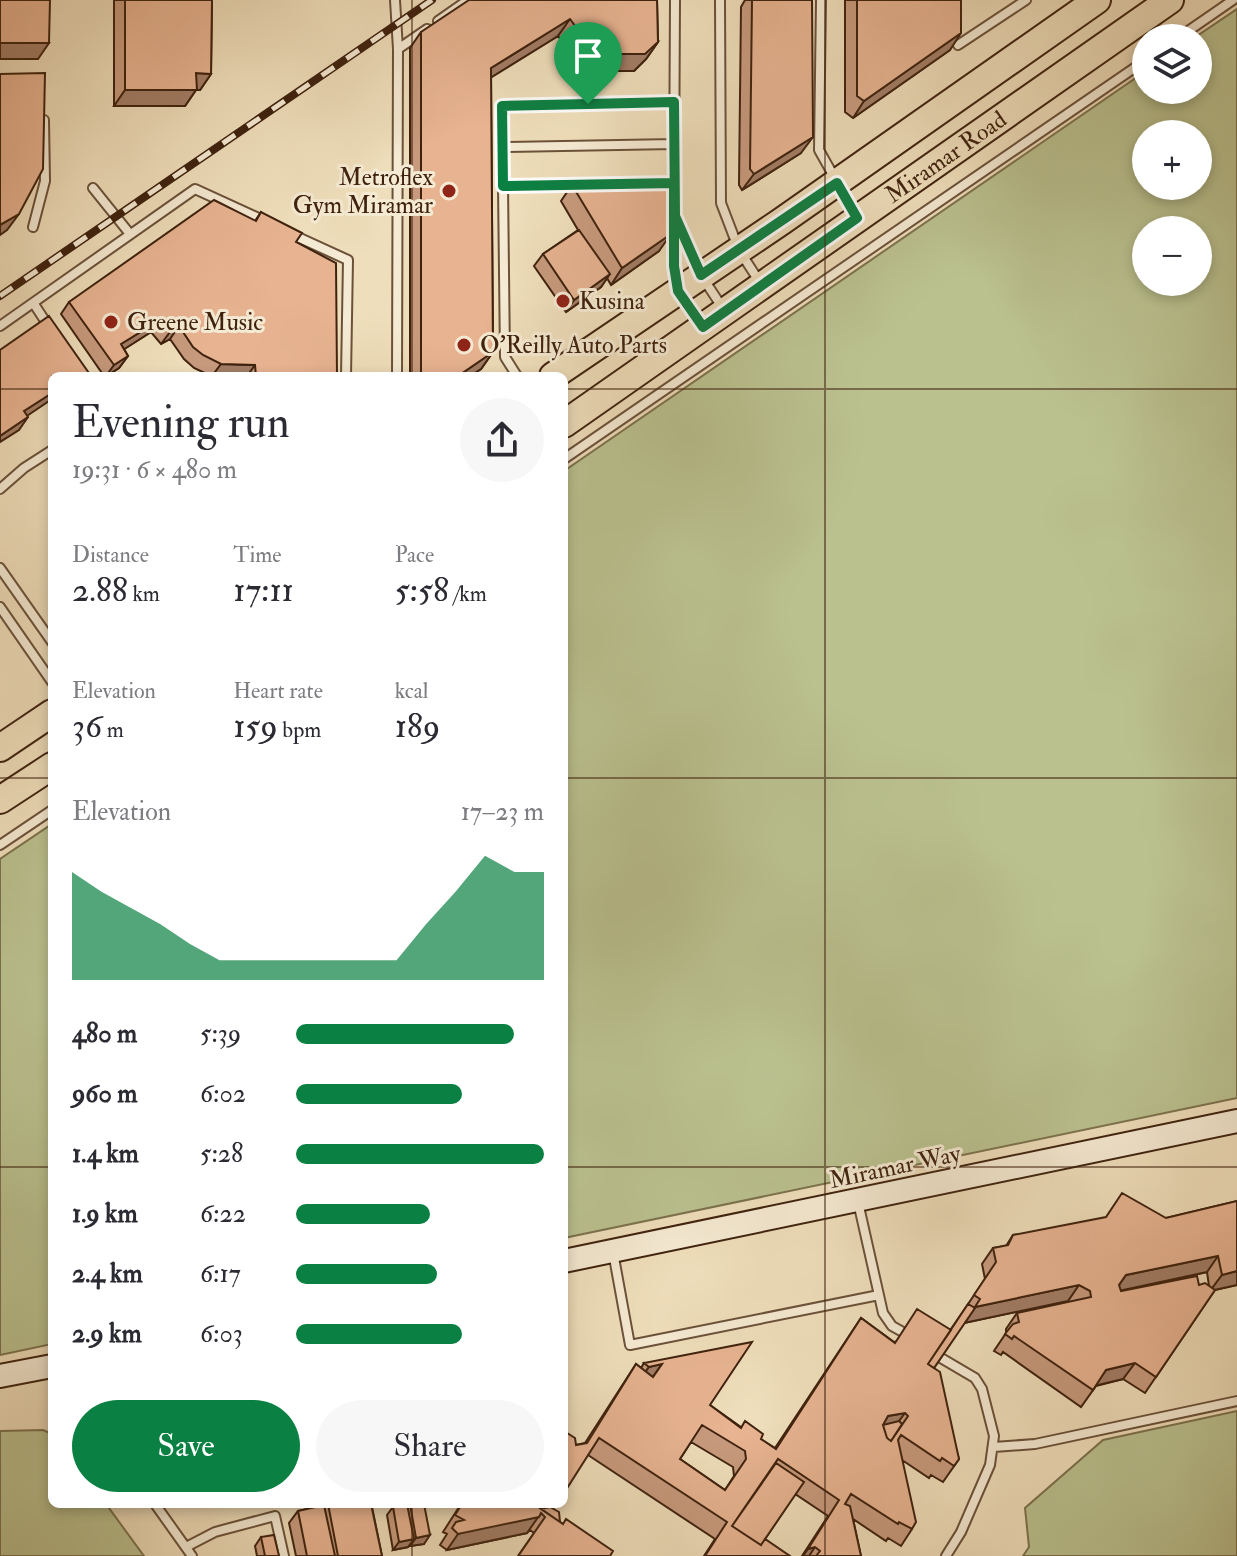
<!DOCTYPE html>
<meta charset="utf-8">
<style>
body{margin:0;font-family:"IM FELL Double Pica",serif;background:#f7f7f7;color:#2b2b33;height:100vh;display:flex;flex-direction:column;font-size:30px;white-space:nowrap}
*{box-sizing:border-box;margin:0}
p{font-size:26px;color:#7c7c81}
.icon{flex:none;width:44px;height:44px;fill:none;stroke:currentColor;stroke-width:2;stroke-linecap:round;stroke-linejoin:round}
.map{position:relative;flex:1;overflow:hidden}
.drawer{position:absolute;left:48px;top:372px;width:520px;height:1136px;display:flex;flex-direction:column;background:#fff;border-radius:12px;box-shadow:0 4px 12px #0003}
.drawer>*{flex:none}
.fabs{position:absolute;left:1132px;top:24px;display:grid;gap:16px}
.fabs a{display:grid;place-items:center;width:80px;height:80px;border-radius:50%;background:#fff;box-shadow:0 4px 12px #0003;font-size:40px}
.pin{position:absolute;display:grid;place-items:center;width:68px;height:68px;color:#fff;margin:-82px -34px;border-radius:50% 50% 50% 0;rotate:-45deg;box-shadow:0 0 8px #0007}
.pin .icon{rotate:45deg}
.round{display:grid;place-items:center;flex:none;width:84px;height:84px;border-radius:42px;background:#f7f7f7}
.summary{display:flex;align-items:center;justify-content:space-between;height:136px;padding:0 24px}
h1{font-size:44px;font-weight:600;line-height:60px}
.figures{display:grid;grid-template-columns:repeat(3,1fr);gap:12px;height:136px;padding:8px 24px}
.figures div{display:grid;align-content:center}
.figures b{font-size:34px;font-weight:600}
.figures small{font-size:22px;font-weight:400}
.figures p{font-size:22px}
.chart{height:224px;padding:16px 24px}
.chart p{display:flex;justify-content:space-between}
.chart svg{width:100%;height:144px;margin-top:8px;fill:#0b8043;opacity:.7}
.cta{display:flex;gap:16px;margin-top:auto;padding:16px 24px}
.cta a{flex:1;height:92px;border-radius:48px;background:#0b8043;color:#fff;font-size:32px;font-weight:600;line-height:92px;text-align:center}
.cta a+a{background:#f7f7f7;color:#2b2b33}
ul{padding:0 24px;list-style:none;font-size:26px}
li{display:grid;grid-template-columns:128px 96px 1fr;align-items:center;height:60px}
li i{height:20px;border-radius:10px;background:#0b8043}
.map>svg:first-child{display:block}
.green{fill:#bac18f;stroke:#7c724e;stroke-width:2;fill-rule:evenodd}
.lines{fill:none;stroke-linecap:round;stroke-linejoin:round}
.lane-casing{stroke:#6b5139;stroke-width:12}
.secondary-casing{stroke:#3f220e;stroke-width:26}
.primary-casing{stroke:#3f220e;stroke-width:30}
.lane{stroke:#f5ead3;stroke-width:8}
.secondary{stroke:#f5ead3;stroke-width:22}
.primary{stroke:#efdebb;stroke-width:26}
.rail-casing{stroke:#3f220e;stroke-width:8}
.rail{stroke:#f5ead3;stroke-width:5;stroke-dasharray:15;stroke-linecap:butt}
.wall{fill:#c79a7d;stroke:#3f220e;stroke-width:2;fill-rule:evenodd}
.shaded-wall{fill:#a27d66;stroke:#3f220e;stroke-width:2}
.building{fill:#e7b391;stroke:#3f220e;stroke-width:2;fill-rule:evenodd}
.route-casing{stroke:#fff;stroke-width:16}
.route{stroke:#0b8043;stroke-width:10}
.grid{fill:none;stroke:#3f220e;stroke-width:2;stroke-opacity:0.55}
.poi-dot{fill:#8f2418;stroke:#f5ead3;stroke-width:3}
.labels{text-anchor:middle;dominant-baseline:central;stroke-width:6;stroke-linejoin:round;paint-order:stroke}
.street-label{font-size:24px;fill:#3f220e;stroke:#f5ead3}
.poi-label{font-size:24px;fill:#3f220e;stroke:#f5ead3;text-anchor:start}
</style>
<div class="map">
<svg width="1237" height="1556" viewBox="0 0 1237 1556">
<rect width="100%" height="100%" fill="#efdebb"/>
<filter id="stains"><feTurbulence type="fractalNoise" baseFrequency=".0025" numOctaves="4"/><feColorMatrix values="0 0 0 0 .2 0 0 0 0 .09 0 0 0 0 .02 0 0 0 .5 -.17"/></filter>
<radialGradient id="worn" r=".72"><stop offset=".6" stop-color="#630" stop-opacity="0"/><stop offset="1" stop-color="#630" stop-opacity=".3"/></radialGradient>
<!-- green -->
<path class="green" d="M 1237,9 L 1237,1098 L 564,1238 L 564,471 L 1146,71 L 1146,90 L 1198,90 L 1198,38 L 1194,38 ZM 1198,134 L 1198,186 L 1146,186 L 1146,134 ZM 1146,230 L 1198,230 L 1198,282 L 1146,282 Z
M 52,824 L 52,1344 L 0,1355 L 0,859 Z
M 1237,1411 L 1237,1556 L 1023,1556 L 1029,1547 L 1025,1508 L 1103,1440 Z
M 43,1430 L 52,1434 L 52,1504 L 106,1504 L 144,1556 L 0,1556 L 0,1431 Z"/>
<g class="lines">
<!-- lane casing -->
<g class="lane-casing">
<path id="lane" d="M 395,0 L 398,49 L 397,376
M 720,0 L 721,203 L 739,250 L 759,281
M 821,0 L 819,150 L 855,214
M 438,21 L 468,0
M 1178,38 L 1233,0
M 958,45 L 1026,0
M 398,49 L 427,29
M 502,147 L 674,144
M 674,183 L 503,186 L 502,106 L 674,102
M 503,186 L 505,357 L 517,376
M 674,187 L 675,0
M 93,188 L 130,234
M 674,201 L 674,266 L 678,291 L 701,324
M 677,220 L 701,275 L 722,307
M 33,227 L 45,181 L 44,120
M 291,234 L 348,260 L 346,376
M 34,304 L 49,327
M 0,326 L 195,189 L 265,221
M 564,459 L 1146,60
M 0,489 L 24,468 L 52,450
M 0,568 L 52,642
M 0,607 L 52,682
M 0,845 L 52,810
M 858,1202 L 883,1313 L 892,1326 L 901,1331
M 613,1252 L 630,1345 L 879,1295
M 941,1358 L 975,1378 L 982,1389 L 994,1436 L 990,1465 L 961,1532 L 946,1556
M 994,1447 L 1035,1444 L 1237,1401
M 155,1504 L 192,1556
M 186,1547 L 215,1532 L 275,1516 L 284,1556"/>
</g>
<!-- secondary casing -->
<g class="secondary-casing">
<path id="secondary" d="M 564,1261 L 1237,1121
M 0,1376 L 52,1366"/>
</g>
<!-- primary casing -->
<g class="primary-casing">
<g id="primary">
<path d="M 553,376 L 782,221 L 1097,0"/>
<path id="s1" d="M 564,424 L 1170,0"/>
<path d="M 0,748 L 52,713"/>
<path d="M 0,800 L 52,766"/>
</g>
</g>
<!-- lane -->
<use href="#lane" class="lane"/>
<!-- secondary -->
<use href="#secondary" class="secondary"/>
<!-- primary -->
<use href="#primary" class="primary"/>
<!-- rail casing -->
<g class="rail-casing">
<path id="rail" d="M 0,296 L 432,0"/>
</g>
<!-- rail -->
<use href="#rail" class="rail"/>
</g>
<!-- wall -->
<path class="wall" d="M 114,0 L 212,0 L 211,74 L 200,90 L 196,90 L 185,106 L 114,106 Z
M 657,0 L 658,42 L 646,59 L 634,71 L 604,71 L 598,65 L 580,66 L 558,36 L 491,77 L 493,352 L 481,369 L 470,376 L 410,376 L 410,48 L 421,32 Z
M 745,0 L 812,0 L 801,153 L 742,190 L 739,185 L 741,7 Z
M 845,0 L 961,0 L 950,50 L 853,118 L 845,112 Z
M 572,185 L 676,209 L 672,216 L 659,251 L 611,285 L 607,278 L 601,287 L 566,312 L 534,266 L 543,254 L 578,230 L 561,201 Z
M 261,212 L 296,242 L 337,376 L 211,376 L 194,368 L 184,359 L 170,339 L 161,344 L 151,332 L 124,349 L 128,356 L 119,368 L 107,376 L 104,376 L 61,314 L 69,302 L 255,221 Z
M 1237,1201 L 1237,1285 L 1215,1290 L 1145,1393 L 1123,1379 L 1096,1386 L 1081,1407 L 1003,1352 L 1001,1355 L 994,1351 L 1006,1333 L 1006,1329 L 1017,1313 L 1069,1302 L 1068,1301 L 964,1323 L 934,1368 L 959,1459 L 943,1482 L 931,1475 L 929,1478 L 902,1460 L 912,1529 L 901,1546 L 888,1538 L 886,1541 L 853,1519 L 861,1556 L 802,1556 L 828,1516 L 795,1494 L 761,1545 L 790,1556 L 704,1556 L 715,1539 L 588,1455 L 576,1445 L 585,1443 L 636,1364 L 641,1368 L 644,1363 L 710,1405 L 741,1427 L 775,1448 L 861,1318 L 894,1342 L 951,1329 L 985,1279 L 982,1264 L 993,1248 L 1006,1246 L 1013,1235 L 1166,1218 ZM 1207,1272 L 1209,1286 L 1199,1285 L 1121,1290 ZM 691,1442 L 733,1467 L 734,1476 L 725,1490 L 680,1459 Z
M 313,1504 L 386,1504 L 372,1507 L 382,1556 L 296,1556 L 289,1523 L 298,1511 L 313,1508 Z
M 409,1504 L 424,1504 L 424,1544 L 410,1546 L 410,1545 L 408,1547 L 393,1550 L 387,1515 L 393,1507 L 408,1506 Z
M 461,1504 L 556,1504 L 553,1509 L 560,1522 L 610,1556 L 518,1556 L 534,1533 L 530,1530 L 527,1533 L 447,1550 L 440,1545 L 447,1534 L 443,1532 Z
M 261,1537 L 279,1556 L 257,1556 L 255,1546 Z"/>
<!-- shaded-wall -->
<path class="shaded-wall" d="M 570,19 L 558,36 L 479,85 L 491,68 Z
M 961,33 L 950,50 L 853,118 L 864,101 Z
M 658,42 L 646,59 L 634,71 L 604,71 L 616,54 Z
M 0,43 L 49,43 L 38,59 L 0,59 Z
M 592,49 L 610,49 L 598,65 L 580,66 Z
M 196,73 L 211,74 L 200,90 L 196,90 L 185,106 L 114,106 L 125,90 Z
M 813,137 L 801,153 L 742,190 L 754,174 Z
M 19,214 L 7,230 L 0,235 L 0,225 Z
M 671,234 L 659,251 L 611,285 L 622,268 Z
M 610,274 L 601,287 L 566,312 L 574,300 Z
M 160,320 L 151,332 L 112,357 L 121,344 Z
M 179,326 L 170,339 L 161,344 L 170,332 Z
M 493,352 L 481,369 L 470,376 L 458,376 Z
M 128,356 L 119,368 L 106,376 L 114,365 Z
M 221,364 L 255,365 L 247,376 L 212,376 Z
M 52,393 L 52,399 L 15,424 L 24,411 Z
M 28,417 L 19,430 L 0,442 L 0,436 Z
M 1218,1256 L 1207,1272 L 1114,1292 L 1126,1275 Z
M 1237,1271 L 1237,1285 L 1210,1291 L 1222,1275 Z
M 1079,1285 L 1068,1301 L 964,1323 L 975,1307 Z
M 1135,1363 L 1123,1379 L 1094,1386 L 1106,1370 Z
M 662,1364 L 650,1381 L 637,1383 L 649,1367 Z
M 905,1413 L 893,1429 L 877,1432 L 888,1416 Z
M 542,1504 L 552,1504 L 544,1515 L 541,1513 L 527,1533 L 447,1550 L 458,1534 Z
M 430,1535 L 424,1544 L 410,1546 L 416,1538 Z
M 414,1539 L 408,1547 L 393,1550 L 399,1542 Z
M 815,1547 L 809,1556 L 803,1556 L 808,1549 Z"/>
<!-- building -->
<path class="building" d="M 0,0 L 50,0 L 49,43 L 0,43 Z
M 125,0 L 212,0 L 211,74 L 196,73 L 197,90 L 125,90 Z
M 469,0 L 657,0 L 658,42 L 645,54 L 616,54 L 610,49 L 592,49 L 570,19 L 491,68 L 493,352 L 458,376 L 421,376 L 421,32 Z
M 752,0 L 812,0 L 813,137 L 754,174 L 750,169 Z
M 857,0 L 961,0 L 961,33 L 864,101 L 857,96 Z
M 45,73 L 43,169 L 19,214 L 0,225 L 0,74 Z
M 675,183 L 676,209 L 672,209 L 671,234 L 622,268 L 572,185 Z
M 214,200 L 256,221 L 261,212 L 302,233 L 296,242 L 336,263 L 337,376 L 256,376 L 255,365 L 221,364 L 203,355 L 193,347 L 179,326 L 170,332 L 160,320 L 121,344 L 128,356 L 114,365 L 69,302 Z
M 579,230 L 610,274 L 574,300 L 543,254 Z
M 49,316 L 91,376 L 52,376 L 52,393 L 24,411 L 28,417 L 0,436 L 0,350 Z
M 1122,1193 L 1166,1218 L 1237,1201 L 1237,1271 L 1222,1275 L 1218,1256 L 1126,1275 L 1119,1285 L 1121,1291 L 1197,1276 L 1199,1285 L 1205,1283 L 1215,1290 L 1156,1377 L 1135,1363 L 1106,1370 L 1093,1390 L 1014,1336 L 1012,1339 L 1005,1334 L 1013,1324 L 1019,1322 L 1017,1313 L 1091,1297 L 1090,1291 L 1079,1285 L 975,1307 L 980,1299 L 974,1295 L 996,1262 L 993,1248 L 1008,1245 L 1013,1235 L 1106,1217 Z
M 968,1304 L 975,1308 L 934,1368 L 928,1364 Z
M 917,1309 L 951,1330 L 928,1364 L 940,1372 L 959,1459 L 954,1466 L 942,1458 L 940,1461 L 901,1435 L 898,1440 L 916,1522 L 912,1529 L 899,1522 L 898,1524 L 851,1494 L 845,1504 L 850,1506 L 861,1556 L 816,1556 L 820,1551 L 815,1547 L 808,1549 L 839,1500 L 778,1459 L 732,1526 L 761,1545 L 765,1539 L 790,1556 L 705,1556 L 727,1522 L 599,1438 L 564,1493 L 564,1431 L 575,1438 L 576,1445 L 587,1443 L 636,1364 L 653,1377 L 662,1364 L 649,1367 L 644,1363 L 752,1342 L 710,1405 L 741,1428 L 745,1421 L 763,1434 L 761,1439 L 776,1449 L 861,1318 L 895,1343 ZM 905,1413 L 908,1416 L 891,1441 L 887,1438 L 883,1425 L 888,1416 ZM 702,1425 L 745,1451 L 746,1459 L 725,1490 L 680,1459 Z
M 899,1421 L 902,1424 L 891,1441 L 887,1438 L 883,1425 Z
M 776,1463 L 804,1482 L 761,1545 L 732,1526 Z
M 328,1504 L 371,1504 L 382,1556 L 338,1556 Z
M 407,1504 L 414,1539 L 399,1542 L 393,1507 Z
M 410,1504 L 424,1504 L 430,1535 L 416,1538 Z
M 462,1504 L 542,1504 L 537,1506 L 563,1524 L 566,1519 L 613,1551 L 610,1556 L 520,1556 L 519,1555 L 545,1517 L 541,1513 L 539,1517 L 458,1534 L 452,1528 L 456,1522 L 464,1520 L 455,1515 Z
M 324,1505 L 335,1556 L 307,1556 L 298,1511 Z
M 550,1507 L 559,1512 L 560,1522 L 541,1509 Z
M 274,1535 L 279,1556 L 265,1556 L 261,1537 Z"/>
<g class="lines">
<!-- route casing -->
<g class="route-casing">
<path id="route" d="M 588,104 L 502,106 L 503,186 L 674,183 L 674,266 L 678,291 L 703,327 L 857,218 L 837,183 L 701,275 L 675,216 L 674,102 L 588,104"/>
</g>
<!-- route -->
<use href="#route" class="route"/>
</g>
<!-- grid -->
<path class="grid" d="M 412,0 L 412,376M 825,0 L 825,1556M 0,389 L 52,389M 564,389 L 1237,389M 0,778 L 52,778M 564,778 L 1237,778M 0,1167 L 52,1167M 564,1167 L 1237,1167M 412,1504 L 412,1556"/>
<!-- markers -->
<g class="poi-dot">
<circle cx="449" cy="191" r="8"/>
<circle cx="563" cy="301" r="8"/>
<circle cx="111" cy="322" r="8"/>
<circle cx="464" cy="345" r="8"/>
</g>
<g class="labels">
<!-- street labels -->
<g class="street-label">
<text stroke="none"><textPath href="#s1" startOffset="466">Miramar Road</textPath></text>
<text transform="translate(895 1167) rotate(-12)">Miramar Way</text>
</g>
<!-- poi labels -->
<g class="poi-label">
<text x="433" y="177" text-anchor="end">Metroflex<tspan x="433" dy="28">Gym Miramar</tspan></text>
<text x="579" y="301">Kusina</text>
<text x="127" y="322">Greene Music</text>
<text x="480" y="345">O'Reilly Auto Parts</text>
</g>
</g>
<rect width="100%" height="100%" filter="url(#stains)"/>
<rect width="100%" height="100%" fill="url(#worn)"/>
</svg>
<div class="fabs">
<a><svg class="icon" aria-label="layers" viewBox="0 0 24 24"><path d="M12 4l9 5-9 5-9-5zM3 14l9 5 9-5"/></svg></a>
<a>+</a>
<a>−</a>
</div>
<div class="pin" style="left:588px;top:104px;background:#1e9e55"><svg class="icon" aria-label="arrive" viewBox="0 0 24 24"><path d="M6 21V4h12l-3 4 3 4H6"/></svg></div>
<section class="drawer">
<div class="summary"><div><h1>Evening run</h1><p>19:31 · 6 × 480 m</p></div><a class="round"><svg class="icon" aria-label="share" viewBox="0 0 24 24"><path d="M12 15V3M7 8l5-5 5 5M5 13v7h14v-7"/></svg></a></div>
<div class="figures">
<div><p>Distance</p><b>2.88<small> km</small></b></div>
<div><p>Time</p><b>17:11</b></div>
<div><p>Pace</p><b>5:58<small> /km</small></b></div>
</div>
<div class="figures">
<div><p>Elevation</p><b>36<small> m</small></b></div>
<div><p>Heart rate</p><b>159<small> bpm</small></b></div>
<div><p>kcal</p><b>189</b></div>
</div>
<div class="chart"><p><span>Elevation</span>17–23 m</p>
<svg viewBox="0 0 160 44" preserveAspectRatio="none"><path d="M0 44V11L10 17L20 22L30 27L40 33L50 38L60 38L70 38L80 38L90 38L100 38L110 38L120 27L130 17L140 6L150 11L160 11V44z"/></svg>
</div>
<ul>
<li><b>480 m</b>5:39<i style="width:88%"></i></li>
<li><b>960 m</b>6:02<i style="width:67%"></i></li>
<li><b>1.4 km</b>5:28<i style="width:100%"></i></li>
<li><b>1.9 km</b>6:22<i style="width:54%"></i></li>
<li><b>2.4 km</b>6:17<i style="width:57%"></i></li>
<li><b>2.9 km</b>6:03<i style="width:67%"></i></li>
</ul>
<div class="cta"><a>Save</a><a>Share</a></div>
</section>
</div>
